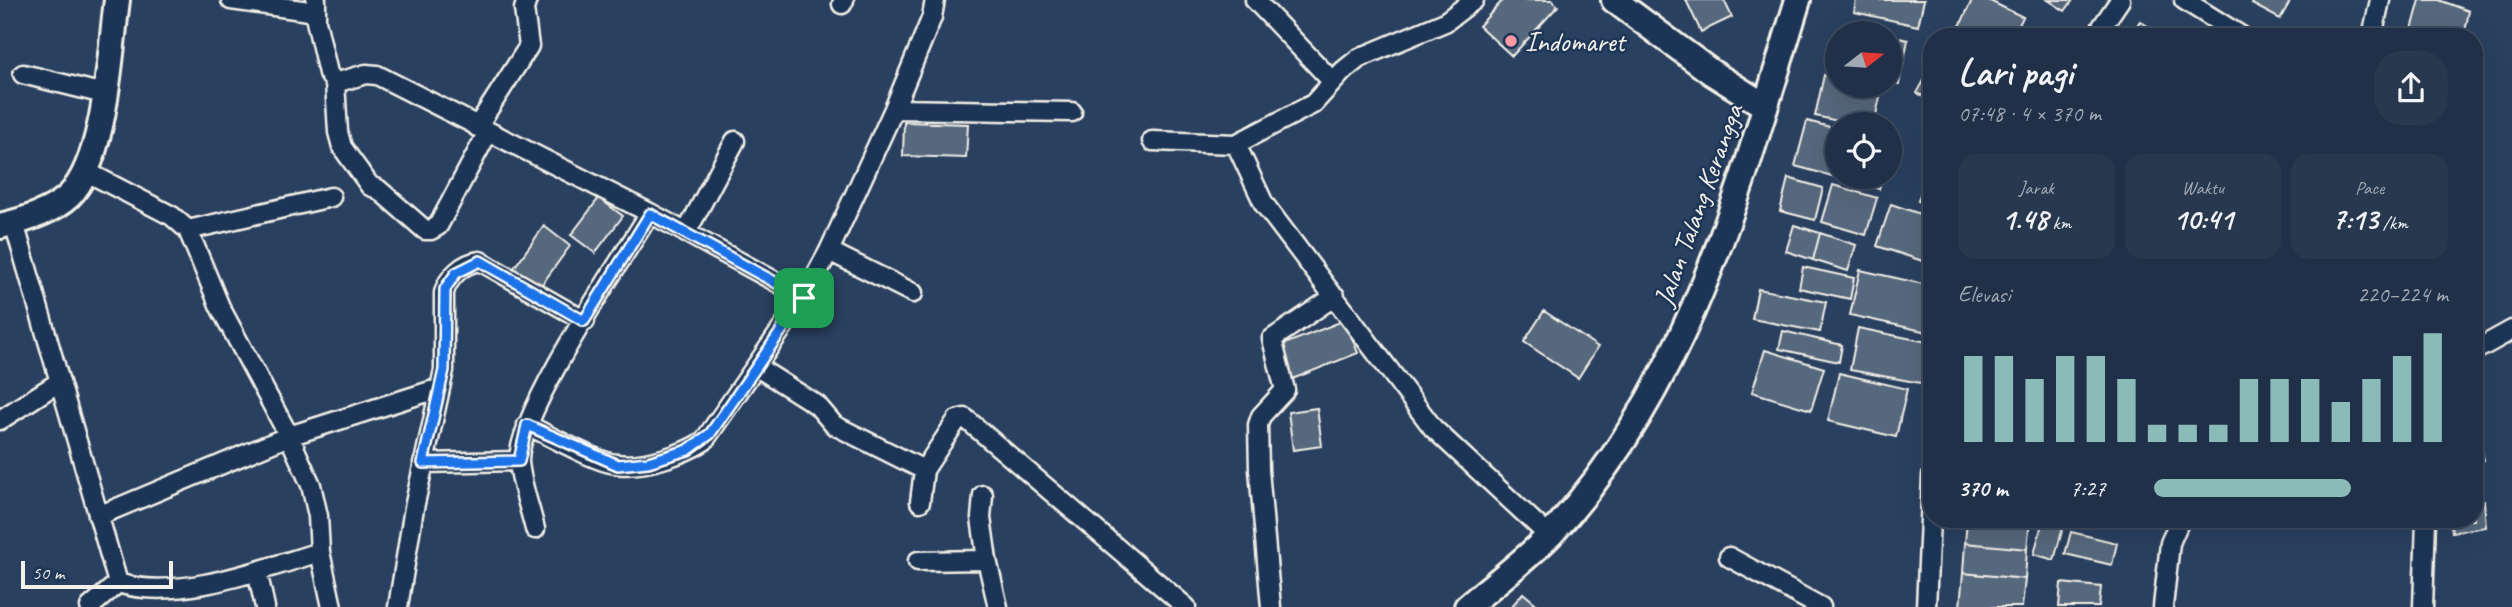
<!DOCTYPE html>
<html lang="id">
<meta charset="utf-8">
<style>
body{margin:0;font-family:Caveat,sans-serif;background:#28384f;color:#f1f3f6;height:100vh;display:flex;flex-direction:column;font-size:26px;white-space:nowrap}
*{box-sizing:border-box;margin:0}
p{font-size:23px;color:#a2a9b4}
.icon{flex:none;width:38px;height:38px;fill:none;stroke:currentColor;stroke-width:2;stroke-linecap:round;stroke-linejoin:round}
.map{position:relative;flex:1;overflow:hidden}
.details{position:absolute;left:1923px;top:28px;width:560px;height:500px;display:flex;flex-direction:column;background:#203048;border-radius:28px;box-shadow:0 7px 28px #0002,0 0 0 2px #3d4b60}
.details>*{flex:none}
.needle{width:46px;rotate:73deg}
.tools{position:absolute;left:1825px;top:21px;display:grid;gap:14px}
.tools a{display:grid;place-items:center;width:77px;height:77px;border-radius:50%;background:#203048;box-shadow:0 7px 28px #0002,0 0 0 2px #3d4b60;font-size:35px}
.scale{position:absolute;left:21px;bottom:18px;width:152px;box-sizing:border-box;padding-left:7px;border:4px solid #f4f1e8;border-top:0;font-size:19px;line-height:24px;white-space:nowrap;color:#f4f1e8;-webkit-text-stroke:5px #1d3557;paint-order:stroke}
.pin{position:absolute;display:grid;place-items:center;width:60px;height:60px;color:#fff;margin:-30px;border-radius:14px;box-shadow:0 4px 10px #0006}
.round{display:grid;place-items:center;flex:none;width:74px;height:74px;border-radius:28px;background:#28384f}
.summary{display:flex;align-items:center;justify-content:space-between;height:119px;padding:0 35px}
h1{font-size:38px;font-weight:700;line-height:52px}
.stats{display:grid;grid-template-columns:repeat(3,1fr);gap:10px;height:119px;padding:7px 35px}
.stats div{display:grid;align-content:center;border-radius:18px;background:#28384f;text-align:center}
.stats b{font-size:30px;font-weight:700}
.stats small{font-size:19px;font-weight:400}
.stats p{font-size:19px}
.chart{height:196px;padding:14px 35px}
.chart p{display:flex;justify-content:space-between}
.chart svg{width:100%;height:126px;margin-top:7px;stroke:#8bbbb9;stroke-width:6}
ul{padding:0 35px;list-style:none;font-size:23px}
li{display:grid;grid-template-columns:112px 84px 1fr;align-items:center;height:52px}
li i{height:18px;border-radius:9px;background:#8bbbb9}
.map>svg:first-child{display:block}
.building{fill:#56677d;stroke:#f4f1e8;stroke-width:2}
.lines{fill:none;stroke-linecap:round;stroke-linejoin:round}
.street-casing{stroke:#f4f1e8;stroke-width:23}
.secondary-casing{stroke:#f4f1e8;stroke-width:30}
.street{stroke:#1d3557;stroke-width:18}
.secondary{stroke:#1d3557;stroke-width:24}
.route-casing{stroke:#fff;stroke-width:14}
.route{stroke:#1a73e8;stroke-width:9}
.poi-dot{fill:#ff9aa2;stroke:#1d3557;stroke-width:2.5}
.labels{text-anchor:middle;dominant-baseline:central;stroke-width:5;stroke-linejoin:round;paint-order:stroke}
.poi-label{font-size:28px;fill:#f4f1e8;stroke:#1d3557;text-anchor:start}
.street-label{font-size:28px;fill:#f4f1e8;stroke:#1d3557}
</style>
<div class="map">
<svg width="2512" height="607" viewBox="0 0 2512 607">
<rect width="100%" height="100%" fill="#2a4060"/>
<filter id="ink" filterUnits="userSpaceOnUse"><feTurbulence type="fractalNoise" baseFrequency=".0143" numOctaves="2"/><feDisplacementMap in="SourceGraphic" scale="14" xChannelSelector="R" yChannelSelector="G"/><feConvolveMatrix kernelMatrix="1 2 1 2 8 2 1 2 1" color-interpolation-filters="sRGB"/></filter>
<g filter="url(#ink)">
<!-- building -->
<path class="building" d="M 1503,0 L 1552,0 L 1558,6 L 1512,56 L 1479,26 Z
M 1686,0 L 1724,0 L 1732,17 L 1701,32 Z
M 1856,0 L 1924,0 L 1918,26 L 1854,12 Z
M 1972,0 L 1988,0 L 2023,17 L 2013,37 L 1982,37 L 1960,26 Z
M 2048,0 L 2073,0 L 2065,11 Z
M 2254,0 L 2291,0 L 2280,19 L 2252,4 Z
M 2420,0 L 2439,0 L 2469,11 L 2464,37 L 2429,37 L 2411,33 Z
M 2140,21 L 2164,37 L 2129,37 Z
M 1890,36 L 1908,40 L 1899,84 L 1890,82 Z
M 1932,66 L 1932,101 L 1917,93 Z
M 1824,75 L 1838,78 L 1838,86 L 1882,88 L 1874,124 L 1852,124 L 1815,116 Z
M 1807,121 L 1838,129 L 1838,177 L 1848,177 L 1847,180 L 1795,166 Z
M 904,122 L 968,124 L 966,158 L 903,156 Z
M 1932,158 L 1932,206 L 1918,201 Z
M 1848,177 L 1882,177 L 1879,189 L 1847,180 Z
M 1788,178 L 1823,188 L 1815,220 L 1780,211 Z
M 1833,185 L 1877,198 L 1866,235 L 1822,222 Z
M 599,198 L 623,216 L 595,253 L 571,235 Z
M 1891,204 L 1932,218 L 1932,264 L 1877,246 Z
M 1794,225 L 1820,233 L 1813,260 L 1786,251 Z
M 544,226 L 570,246 L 537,291 L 511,272 Z
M 1820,233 L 1856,245 L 1848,271 L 1813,260 Z
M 1803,267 L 1854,278 L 1850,299 L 1799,288 Z
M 1860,270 L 1932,286 L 1932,333 L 1850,315 Z
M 1758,289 L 1826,302 L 1820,332 L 1752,319 Z
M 1544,311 L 1598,347 L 1578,378 L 1524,342 Z
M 1345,320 L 1358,353 L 1290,380 L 1277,347 Z
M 1858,328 L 1932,343 L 1926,384 L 1850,370 Z
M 1783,331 L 1842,345 L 1839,362 L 1779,349 Z
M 1765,350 L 1824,368 L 1811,410 L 1752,392 Z
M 1839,373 L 1907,389 L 1896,437 L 1828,421 Z
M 1317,408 L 1322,446 L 1293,450 L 1288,412 Z
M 2474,418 L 2484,460 L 2474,461 Z
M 2484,501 L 2486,527 L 2452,532 L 2450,520 L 2474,520 L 2474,502 Z
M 1967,520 L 2030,520 L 2027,549 L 1965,543 Z
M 2043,520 L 2065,520 L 2054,560 L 2034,554 Z
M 2071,532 L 2117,543 L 2112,565 L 2065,554 Z
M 1965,543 L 2027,549 L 2025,579 L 1963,573 Z
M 1963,573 L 2025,579 L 2022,607 L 1960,607 Z
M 2061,583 L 2101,587 L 2099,607 L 2059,607 Z
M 1523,593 L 1540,607 L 1511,607 Z"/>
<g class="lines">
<!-- street casing -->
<g class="street-casing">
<path id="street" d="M 231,0 L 316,12
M 316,0 L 316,21 L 328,73 L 335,83 L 338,132 L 342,147 L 370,186 L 378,189 L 425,230 L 431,230 L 438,226 L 488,132
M 1255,0 L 1333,82
M 2184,0 L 2243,37
M 842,4 L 844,0
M 2095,37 L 2120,0
M 2372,37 L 2380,0
M 23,74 L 104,94
M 335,83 L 366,74 L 377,75 L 650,213 L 804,297
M 894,109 L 1072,112
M 477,127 L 529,46 L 524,9 L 527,0
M 1152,141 L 1236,144 L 1264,204 L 1433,428 L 1549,536
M 1236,144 L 1313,104 L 1343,71 L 1359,58 L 1445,22 L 1474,0
M 14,223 L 118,583 C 177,602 262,569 320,552 L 318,516 L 311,485 L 289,436 L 220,307 L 188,230 L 172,216 L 87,172
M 188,230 L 331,197
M 686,233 L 735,141
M 829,251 L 913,293
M 2474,351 L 2512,330
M 757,367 L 817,405 L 834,425 L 924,470
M 0,420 L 59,382
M 527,425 C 549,435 595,462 616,464 C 643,468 682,455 704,441 L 804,297 L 829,251 L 894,109 L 932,17 L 935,0
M 423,463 L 519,461
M 983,495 L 981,518 L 987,560
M 920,502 L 924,470 L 957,420 L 965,418 L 1186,607
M 98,516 L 289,436 L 440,388
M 535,529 C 530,508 521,484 519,462 C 517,413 621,261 650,213
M 320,552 L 332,607
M 1729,557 L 1821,607
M 918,561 L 987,560 L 998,607
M 257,571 L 265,607
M 90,607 L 118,583
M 398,607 L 414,508 L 444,370 L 444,293 C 448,277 463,263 480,261 L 585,321
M 1271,607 L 1259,470 L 1258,425 L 1261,416 L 1285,390 L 1272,339 L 1335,296
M 1926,607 L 1932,476
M 2163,607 L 2170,543 L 2180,520
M 2423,607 L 2426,520"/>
</g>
<!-- secondary casing -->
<g class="secondary-casing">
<path id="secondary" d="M 1614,0 L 1711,72 L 1765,106
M 0,226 C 22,221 52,212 69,196 C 106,159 110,53 117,0
M 1467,607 C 1494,583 1526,560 1551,534 C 1689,386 1740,189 1798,0"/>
</g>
<!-- street -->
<use href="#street" class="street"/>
<!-- secondary -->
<use href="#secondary" class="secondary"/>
</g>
</g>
<g class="lines" filter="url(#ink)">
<!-- route casing -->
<g class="route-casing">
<path id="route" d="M 650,214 L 804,298 L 710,434 L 688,450 L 648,462 L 618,465 L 527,425 L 519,461 L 423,463 L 444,370 L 445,289 L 456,273 L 480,261 L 584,321 Z"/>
</g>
<!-- route -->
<use href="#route" class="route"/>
</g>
<!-- markers -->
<circle class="poi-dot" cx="1511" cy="41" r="7"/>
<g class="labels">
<!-- poi labels -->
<g class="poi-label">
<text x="1525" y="41">Indomaret</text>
</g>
<!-- street labels -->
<g class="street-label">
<text transform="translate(1698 205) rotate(-70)">Jalan Talang Kerangga</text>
</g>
</g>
</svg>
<div class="tools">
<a><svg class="needle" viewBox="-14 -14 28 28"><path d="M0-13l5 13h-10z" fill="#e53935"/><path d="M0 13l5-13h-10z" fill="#a2a9b4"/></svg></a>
<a><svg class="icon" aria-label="locate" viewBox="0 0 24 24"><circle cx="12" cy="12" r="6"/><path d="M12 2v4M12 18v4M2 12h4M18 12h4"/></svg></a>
</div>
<div class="scale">50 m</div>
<div class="pin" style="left:804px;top:298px;background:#1e9e55"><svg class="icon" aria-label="arrive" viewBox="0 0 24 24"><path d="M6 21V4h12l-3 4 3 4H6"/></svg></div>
<section class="details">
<div class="summary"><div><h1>Lari pagi</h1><p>07:48 · 4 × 370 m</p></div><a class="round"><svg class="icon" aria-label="share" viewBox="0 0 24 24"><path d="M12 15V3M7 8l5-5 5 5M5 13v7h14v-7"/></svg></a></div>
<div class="stats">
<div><p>Jarak</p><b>1.48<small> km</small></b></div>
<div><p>Waktu</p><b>10:41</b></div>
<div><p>Pace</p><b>7:13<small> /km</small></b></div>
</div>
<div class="chart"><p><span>Elevasi</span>220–224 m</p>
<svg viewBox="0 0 160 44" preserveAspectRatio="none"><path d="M5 44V14M15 44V14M25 44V22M35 44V14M45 44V14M55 44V22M65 44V38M75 44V38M85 44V38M95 44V22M105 44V22M115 44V22M125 44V30M135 44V22M145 44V14M155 44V6"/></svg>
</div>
<ul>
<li><b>370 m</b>7:27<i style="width:67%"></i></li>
</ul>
</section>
</div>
